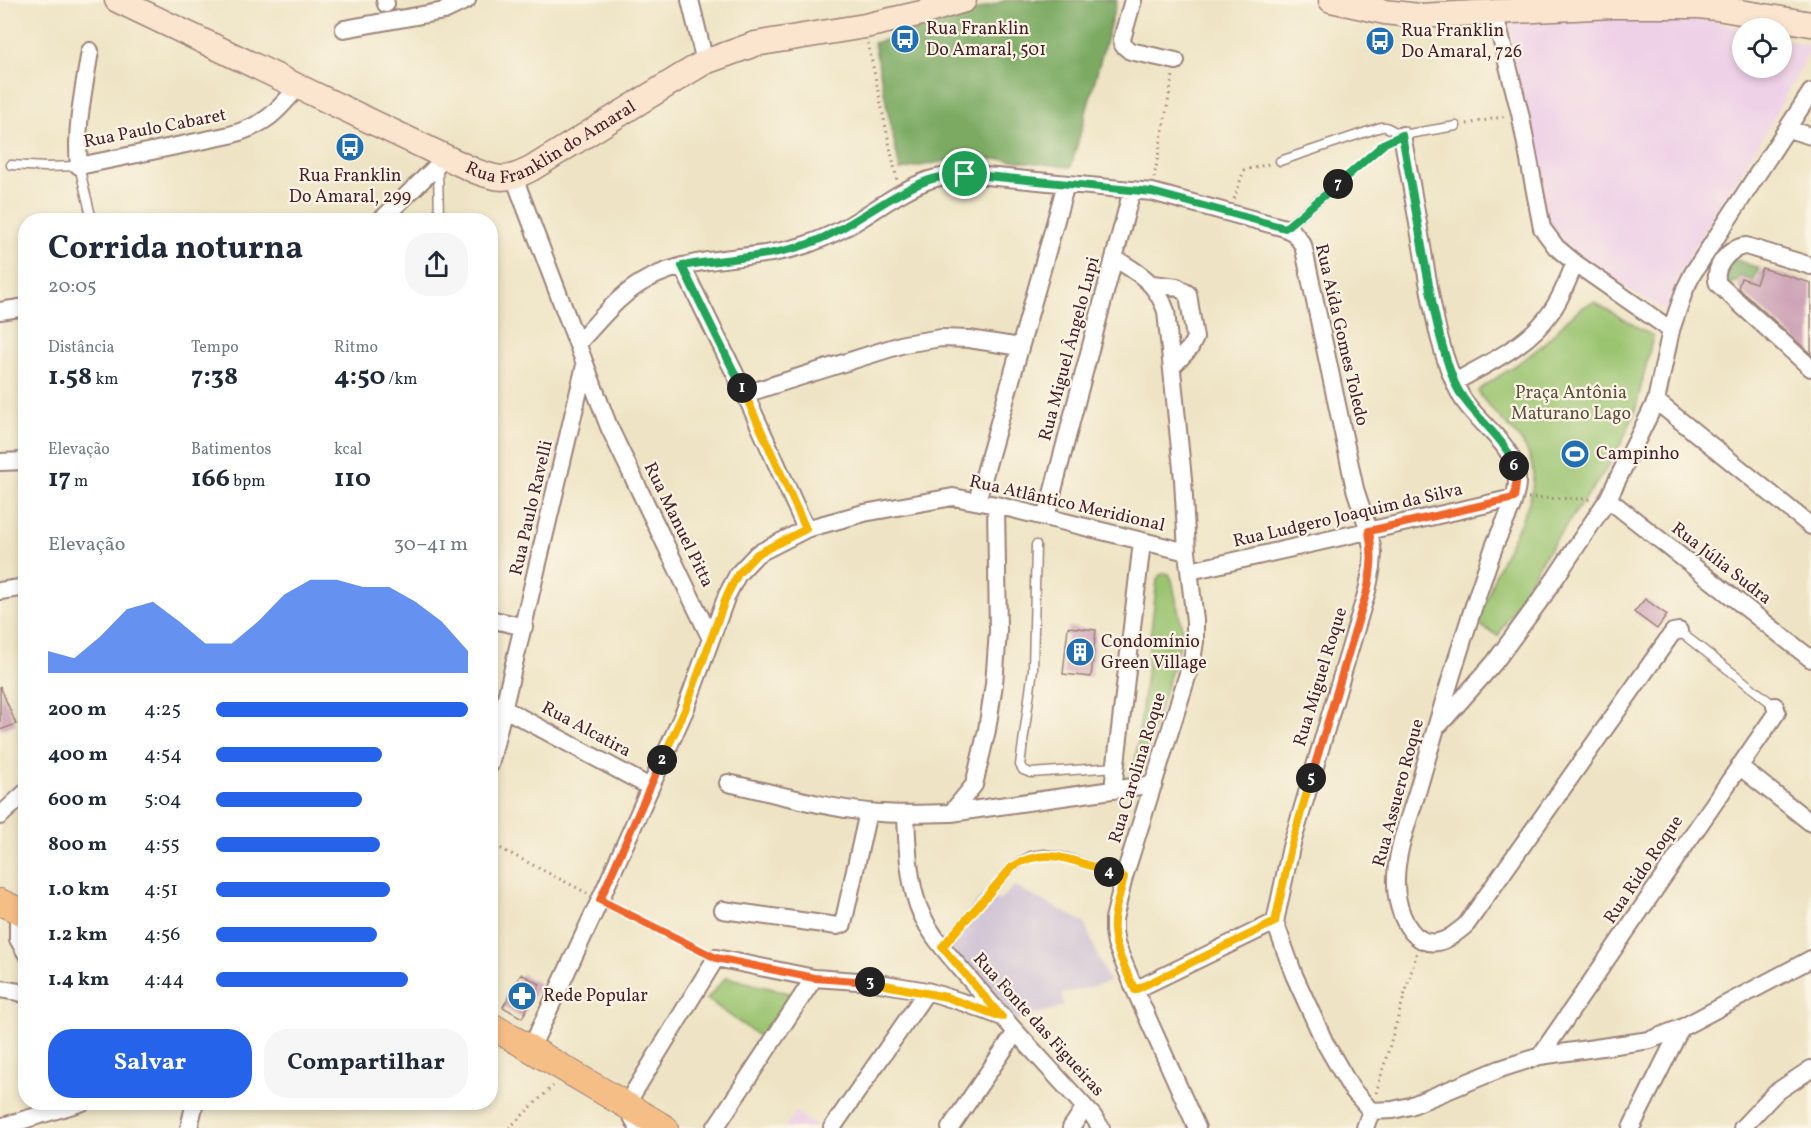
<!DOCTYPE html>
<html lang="pt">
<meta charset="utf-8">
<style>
body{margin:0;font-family:Vollkorn,serif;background:#f6f6f7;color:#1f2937;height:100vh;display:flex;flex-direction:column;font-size:22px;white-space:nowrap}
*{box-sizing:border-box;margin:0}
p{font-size:20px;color:#747a83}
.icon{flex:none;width:33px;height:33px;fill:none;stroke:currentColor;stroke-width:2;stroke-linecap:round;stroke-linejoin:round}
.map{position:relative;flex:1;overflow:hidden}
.drawer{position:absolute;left:18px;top:213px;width:480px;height:897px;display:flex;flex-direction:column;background:#fff;border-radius:24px;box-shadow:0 3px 9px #0003}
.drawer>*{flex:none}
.controls{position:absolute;left:1732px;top:18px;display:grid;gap:12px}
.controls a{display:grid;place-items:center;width:60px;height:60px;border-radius:50%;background:#fff;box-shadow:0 3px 9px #0003;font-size:30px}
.pin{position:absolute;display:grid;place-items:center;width:51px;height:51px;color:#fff;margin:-26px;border:3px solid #fff;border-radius:50%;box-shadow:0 2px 6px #0007}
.km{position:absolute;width:30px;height:30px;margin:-15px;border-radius:50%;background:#222;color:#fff;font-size:16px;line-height:30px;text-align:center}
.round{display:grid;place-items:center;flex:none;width:63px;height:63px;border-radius:24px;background:#f6f6f7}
.headline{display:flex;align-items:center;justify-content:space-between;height:102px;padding:0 30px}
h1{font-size:33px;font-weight:700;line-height:45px}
.figures{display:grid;grid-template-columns:repeat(3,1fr);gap:9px;height:102px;padding:6px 30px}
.figures div{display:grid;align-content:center}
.figures b{font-size:26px;font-weight:700}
.figures small{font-size:16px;font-weight:400}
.figures p{font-size:16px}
.chart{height:168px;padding:12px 30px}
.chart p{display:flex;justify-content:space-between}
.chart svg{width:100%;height:108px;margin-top:6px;fill:#2563eb;opacity:.7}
.primary-button{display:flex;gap:12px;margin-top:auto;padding:12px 30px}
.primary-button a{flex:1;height:69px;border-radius:24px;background:#2563eb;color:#fff;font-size:24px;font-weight:700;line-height:69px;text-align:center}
.primary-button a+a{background:#f6f6f7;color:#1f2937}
ul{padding:0 30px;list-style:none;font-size:20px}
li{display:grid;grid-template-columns:96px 72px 1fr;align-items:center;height:45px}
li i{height:15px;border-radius:8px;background:#2563eb}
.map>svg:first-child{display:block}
.built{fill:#eed0e7}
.industrial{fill:#ccbed3}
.green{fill:#9bc471;stroke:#72724e;stroke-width:1.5}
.forest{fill:#7caa63;stroke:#636447;stroke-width:1.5}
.building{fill:#c89ab1}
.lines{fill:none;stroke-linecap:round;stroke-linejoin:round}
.lane-casing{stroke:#9c8278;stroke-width:11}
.street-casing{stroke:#9c8278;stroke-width:20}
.secondary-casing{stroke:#9c8278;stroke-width:27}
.primary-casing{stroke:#9c8278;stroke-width:28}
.path{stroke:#9c8278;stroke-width:3;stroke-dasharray:1.5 4.5;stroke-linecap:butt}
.lane{stroke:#fff;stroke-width:8}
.street{stroke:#fff;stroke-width:16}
.secondary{stroke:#fbe5cf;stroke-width:24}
.primary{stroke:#f6be87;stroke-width:26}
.split-1-casing{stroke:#fff;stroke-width:12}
.split-2-casing{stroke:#fff;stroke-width:12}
.split-3-casing{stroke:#fff;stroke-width:12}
.split-4-casing{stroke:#fff;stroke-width:12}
.split-5-casing{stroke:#fff;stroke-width:12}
.split-6-casing{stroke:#fff;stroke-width:12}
.split-7-casing{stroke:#fff;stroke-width:12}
.split-8-casing{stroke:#fff;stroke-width:12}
.split-1{stroke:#22a559;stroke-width:8}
.split-2{stroke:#f5b400;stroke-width:8}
.split-3{stroke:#f0652b;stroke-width:8}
.split-4{stroke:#f5b400;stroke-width:8}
.split-5{stroke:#f5b400;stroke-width:8}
.split-6{stroke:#f0652b;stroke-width:8}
.split-7{stroke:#22a559;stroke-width:8}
.split-8{stroke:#22a559;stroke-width:8}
.labels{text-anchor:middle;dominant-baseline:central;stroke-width:4.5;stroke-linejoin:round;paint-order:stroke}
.poi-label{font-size:18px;fill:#4a1f2b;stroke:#fcf5e5;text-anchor:start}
.street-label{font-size:18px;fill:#4a1f2b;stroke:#fcf5e5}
.park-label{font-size:18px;fill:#625140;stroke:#fcf5e5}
</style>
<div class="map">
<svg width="1811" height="1128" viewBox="0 0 1811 1128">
<rect width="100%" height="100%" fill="#fcf5e5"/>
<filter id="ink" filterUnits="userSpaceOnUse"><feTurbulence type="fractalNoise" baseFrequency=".0167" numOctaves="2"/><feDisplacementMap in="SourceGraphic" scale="12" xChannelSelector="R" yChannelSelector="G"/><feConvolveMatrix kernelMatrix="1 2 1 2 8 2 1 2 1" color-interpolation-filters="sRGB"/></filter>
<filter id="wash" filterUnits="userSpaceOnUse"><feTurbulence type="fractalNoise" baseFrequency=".008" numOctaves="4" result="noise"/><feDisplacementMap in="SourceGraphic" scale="24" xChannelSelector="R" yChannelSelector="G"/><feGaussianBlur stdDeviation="1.35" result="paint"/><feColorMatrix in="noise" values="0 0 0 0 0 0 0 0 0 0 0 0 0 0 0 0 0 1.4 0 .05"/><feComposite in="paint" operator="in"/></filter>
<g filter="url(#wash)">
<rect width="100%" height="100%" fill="#eee4c5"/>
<!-- built -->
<path class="built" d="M 1632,14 L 1706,20 L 1743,29 L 1743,68 L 1782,68 L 1782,39 L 1810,46 L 1808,55 L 1764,135 L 1696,244 L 1677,280 L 1666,311 L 1595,270 L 1548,230 L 1538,190 L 1508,22 Z
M 796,1112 L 816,1126 L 815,1128 L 785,1128 Z"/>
<!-- industrial -->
<path class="industrial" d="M 1014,886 L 1084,922 L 1109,982 L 1062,994 L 1064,1006 L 1010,1022 L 941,944 L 985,892 L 999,901 Z"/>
<!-- green -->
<path class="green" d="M 1594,302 L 1653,336 L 1635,412 L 1623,440 L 1607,468 L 1543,558 L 1498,636 L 1478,624 C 1485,605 1490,586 1498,568 C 1514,531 1549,488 1525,447 C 1513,426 1489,412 1478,391 C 1498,376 1520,363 1540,347 C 1559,331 1570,311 1594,302 Z
M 1165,573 L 1169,574 L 1172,580 L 1183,634 L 1139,776 L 1134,777 L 1157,580 L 1160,575 Z
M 726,977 L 792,994 L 760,1037 L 707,999 Z"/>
<!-- forest -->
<path class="forest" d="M 1006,0 L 1117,0 L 1071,167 L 1002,159 L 945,161 L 900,170 L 874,43 L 941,23 Z
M 1734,259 L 1759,268 L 1754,281 L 1740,276 L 1737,283 L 1733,281 L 1731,287 L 1723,281 L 1722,269 Z"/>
<g id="blocks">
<!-- building -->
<path class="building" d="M 1762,268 L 1811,283 L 1811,354 L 1738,288 L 1741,278 L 1756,283 Z
M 1645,599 L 1667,615 L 1657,629 L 1634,612 Z
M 1068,627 L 1096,630 L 1091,677 L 1063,674 Z
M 0,686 L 16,724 L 0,730 Z
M 521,974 L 540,984 L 522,1018 L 503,1007 Z"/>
</g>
</g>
<g filter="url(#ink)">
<use href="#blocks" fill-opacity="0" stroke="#9c8278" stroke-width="1.5"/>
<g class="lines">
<!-- lane casing -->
<g class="lane-casing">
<path id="lane" d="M 1280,161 L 1381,127 L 1386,127 L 1402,135 L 1456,126
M 11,165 L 45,167 L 79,166 L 92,220
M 438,167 L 439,220
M 1285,228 L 1333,188
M 1036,545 L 1033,669 L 1020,765 L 1023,770 L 1031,773 L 1116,767
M 1679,631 L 1775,706
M 942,947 L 1012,867 L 1031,856 L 1044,854 L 1067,858 L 1124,877"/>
</g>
<!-- street casing -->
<g class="street-casing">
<path id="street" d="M 385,0 L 386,4
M 690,0 L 705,62
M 1133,0 L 1122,39 L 1123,45 L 1130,51 L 1176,61
M 1494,11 L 1520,113 L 1542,228 L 1556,247 L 1575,263 L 1671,330
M 344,29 L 444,11 L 467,0
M 90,51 C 84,89 75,127 79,166 L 230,135 C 265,125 275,114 298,87
M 1788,129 L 1811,136
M 1402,135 C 1410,178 1418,221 1425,265 C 1433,309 1440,357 1461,396 C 1477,424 1515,443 1517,478 C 1518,502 1502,525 1494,547 C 1466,625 1442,706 1419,786 C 1410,817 1395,851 1396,884 C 1396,902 1404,931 1422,940 C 1439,948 1454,935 1466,925 L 1673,632 L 1679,631
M 514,177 L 609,427 L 711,639
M 381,220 L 438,165 L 444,156
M 1114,258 C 1139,273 1156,282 1166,311 L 1183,479 L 1187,552 L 1195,621 L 1195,641 L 1192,661 L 1124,877 L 1114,919 L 1114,931 L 1116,944 L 1135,990 L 1197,1128
M 682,266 L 745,394 L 806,529
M 1811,266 L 1746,246 C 1730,247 1712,267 1718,284 L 1811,368
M 1152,284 L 1177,287 L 1188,294 L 1195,338 L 1190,348 L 1172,367
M 0,311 L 26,307
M 578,343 C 599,321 620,293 648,279 C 697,253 757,262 808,244 C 822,239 837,232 850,225 C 876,210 901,190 929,180 C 941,176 953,175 965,174 L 1152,192 L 1285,228 L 1294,233 L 1303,245 L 1355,489 L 1369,531 L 1373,553 L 1372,567 L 1367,591 L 1291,847 L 1275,922 L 1294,975 L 1325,1043 L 1351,1088 L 1371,1111
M 1455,382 C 1488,363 1529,345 1551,312 C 1562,297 1568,279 1575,263
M 745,394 L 904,344 L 941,338 L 969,339 L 1020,347
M 1656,401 L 1811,526
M 0,462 L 26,461
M 1608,499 L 1811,659
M 977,501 L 1066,184
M 1046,517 L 1132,190
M 1190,571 L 1514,498
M 0,591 L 26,587
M 490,619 L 524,627
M 503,708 L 650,787
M 1440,724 L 1494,663 L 1544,595 L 1608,499 L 1656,401 L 1671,330 L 1685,289 L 1693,273 L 1811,92
M 490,765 L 585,365
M 1739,766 L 1811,823
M 728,783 C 774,793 821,807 868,812 C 895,815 923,814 951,813 L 974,785 L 987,730 L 994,684 L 998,631 L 996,505
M 1113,789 L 1142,542
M 951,813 L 1154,784
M 906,814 C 907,841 908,870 915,896 C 924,931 951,957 973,983 C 1012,1029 1053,1072 1093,1116 L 1101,1128
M 0,816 L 26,792
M 723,910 L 837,926 L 843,924 L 868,812
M 18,911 L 18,939 L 26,953
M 0,989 L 19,992 L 26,995
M 1135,990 L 1275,922
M 531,1048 L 600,900 L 685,710 L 727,595 L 738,574 L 757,554 L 806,529 L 864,513 L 953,497 L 996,505 L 1187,552
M 1540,1056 L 1777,712 L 1775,706
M 1371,1111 L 1393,1110 L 1410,1106 L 1500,1069 L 1540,1056 L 1650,1040 L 1681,1028 L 1811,959
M 0,1127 L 83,1102
M 189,1128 L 195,1102
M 638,1128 L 626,1105 L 716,958 L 814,978 L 873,982 L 927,991 L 965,1003 L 1002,1017
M 715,1128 L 814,978
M 832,1128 L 927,991
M 950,1128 L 1016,1032
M 1071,1128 L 1085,1107
M 1365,1128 L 1371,1111
M 1631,1128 L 1681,1028
M 1742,1128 L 1775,1093 L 1811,1069"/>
</g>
<!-- secondary casing -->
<g class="secondary-casing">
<g id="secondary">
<path id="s1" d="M 117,0 L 475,171 C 499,180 508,181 531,169 L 683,75 L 705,62 L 755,44 L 865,26 L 922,13 L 964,0"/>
<path d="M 1331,0 L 1385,12 L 1419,16 L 1612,6 L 1699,6 L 1717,8 L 1811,24"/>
</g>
</g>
<!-- primary casing -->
<g class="primary-casing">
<path id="primary" d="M 0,902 L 26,914
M 490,1025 L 665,1128"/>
</g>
<!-- path -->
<path class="path" d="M 868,43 L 897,180
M 1467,124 L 1507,116
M 1154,178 L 1173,75
M 1340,183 L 1390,141
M 1234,199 L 1244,170 L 1269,164
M 1528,498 L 1591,499
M 490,843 L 587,893
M 612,906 L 703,951
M 1376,1093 L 1417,952
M 509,1128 L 553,1086"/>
<!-- lane -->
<use href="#lane" class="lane"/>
<!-- street -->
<use href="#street" class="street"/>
<!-- secondary -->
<use href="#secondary" class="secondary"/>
<!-- primary -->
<use href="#primary" class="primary"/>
</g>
</g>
<g class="lines" filter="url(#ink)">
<!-- split-1 casing -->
<g class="split-1-casing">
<path id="split-1" d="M 742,388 L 682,266 C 720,259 772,257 808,244 C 852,228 887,195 929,180 C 941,176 953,175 965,174"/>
</g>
<!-- split-2 casing -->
<g class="split-2-casing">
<path id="split-2" d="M 662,760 L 685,710 L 727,595 L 738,574 L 757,554 L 806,529 L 742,388"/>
</g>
<!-- split-3 casing -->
<g class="split-3-casing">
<path id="split-3" d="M 662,760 L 600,900 L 716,958 L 814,978 L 870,982"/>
</g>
<!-- split-4 casing -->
<g class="split-4-casing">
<path id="split-4" d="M 870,982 L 946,997 L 1002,1017 L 942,947 L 1012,867 C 1046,845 1073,861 1109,872"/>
</g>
<!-- split-5 casing -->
<g class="split-5-casing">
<path id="split-5" d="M 1109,872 L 1124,877 C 1120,895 1112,915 1114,932 C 1116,952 1127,972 1135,990 L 1275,922 L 1291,847 L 1311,778"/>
</g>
<!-- split-6 casing -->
<g class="split-6-casing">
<path id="split-6" d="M 1311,778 L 1367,591 C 1372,569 1373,553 1369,531 L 1514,498 L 1517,477 L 1514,466"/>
</g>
<!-- split-7 casing -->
<g class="split-7-casing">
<path id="split-7" d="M 1338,184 L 1385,143 L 1402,135 C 1409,174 1416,213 1423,252 C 1431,296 1438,339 1454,381 C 1467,414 1503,432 1514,466"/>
</g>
<!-- split-8 casing -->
<g class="split-8-casing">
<path id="split-8" d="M 965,174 L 1152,192 L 1285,228 L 1338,184"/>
</g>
<!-- split-1 -->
<use href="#split-1" class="split-1"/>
<!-- split-2 -->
<use href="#split-2" class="split-2"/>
<!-- split-3 -->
<use href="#split-3" class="split-3"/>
<!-- split-4 -->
<use href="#split-4" class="split-4"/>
<!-- split-5 -->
<use href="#split-5" class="split-5"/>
<!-- split-6 -->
<use href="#split-6" class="split-6"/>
<!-- split-7 -->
<use href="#split-7" class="split-7"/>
<!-- split-8 -->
<use href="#split-8" class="split-8"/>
</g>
<!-- icons -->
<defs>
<g id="bus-disc" transform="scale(1.5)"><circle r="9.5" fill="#1f6fb2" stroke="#fcf5e5"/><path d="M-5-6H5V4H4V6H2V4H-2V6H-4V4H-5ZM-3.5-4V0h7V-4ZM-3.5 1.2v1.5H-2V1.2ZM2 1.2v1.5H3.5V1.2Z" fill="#fff"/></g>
<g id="stadium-disc" transform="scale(1.5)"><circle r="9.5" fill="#1f6fb2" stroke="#fcf5e5"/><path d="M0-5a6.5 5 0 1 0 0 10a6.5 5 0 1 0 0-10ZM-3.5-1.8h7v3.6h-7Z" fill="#fff"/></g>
<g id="building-disc" transform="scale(1.5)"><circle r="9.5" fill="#1f6fb2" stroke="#fcf5e5"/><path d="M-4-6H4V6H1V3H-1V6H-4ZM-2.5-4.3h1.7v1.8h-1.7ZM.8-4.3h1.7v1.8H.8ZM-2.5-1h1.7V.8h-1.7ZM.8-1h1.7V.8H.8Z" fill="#fff"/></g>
<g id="pharmacy-disc" transform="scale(1.5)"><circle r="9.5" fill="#1f6fb2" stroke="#fcf5e5"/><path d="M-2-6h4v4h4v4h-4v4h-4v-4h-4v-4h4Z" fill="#fff"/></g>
</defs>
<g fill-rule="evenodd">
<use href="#bus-disc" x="905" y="39"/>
<use href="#bus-disc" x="1380" y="41"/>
<use href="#bus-disc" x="350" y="147"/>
<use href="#stadium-disc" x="1575" y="454"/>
<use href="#building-disc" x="1080" y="652"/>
<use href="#pharmacy-disc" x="522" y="996"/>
</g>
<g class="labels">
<!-- poi labels -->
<g class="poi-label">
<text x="926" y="29">Rua Franklin<tspan x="926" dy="21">Do Amaral, 501</tspan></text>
<text x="1401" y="31">Rua Franklin<tspan x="1401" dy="21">Do Amaral, 726</tspan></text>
<text x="350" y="176" text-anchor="middle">Rua Franklin<tspan x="350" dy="21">Do Amaral, 299</tspan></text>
<text x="1596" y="454">Campinho</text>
<text x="1101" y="642">Condomínio<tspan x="1101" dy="21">Green Village</tspan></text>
<text x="543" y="996">Rede Popular</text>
</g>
<!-- street labels -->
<g class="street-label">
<text transform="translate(155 129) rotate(-11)">Rua Paulo Cabaret</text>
<text stroke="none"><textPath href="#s1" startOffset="482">Rua Franklin do Amaral</textPath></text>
<text transform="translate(1341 335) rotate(77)">Rua Aída Gomes Toledo</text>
<text transform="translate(1070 349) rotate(-75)">Rua Miguel Ângelo Lupi</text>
<text transform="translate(1067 504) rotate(13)">Rua Atlântico Meridional</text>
<text transform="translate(532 508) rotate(-77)">Rua Paulo Ravelli</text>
<text transform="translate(1348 516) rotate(-13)">Rua Ludgero Joaquim da Silva</text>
<text transform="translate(678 525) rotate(64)">Rua Manuel Pitta</text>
<text transform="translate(1721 564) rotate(38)">Rua Júlia Sudra</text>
<text transform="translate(1321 677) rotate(-73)">Rua Miguel Roque</text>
<text transform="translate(586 730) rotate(28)">Rua Alcatira</text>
<text transform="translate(1138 768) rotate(-73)">Rua Carolina Roque</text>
<text transform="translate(1399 793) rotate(-75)">Rua Assuero Roque</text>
<text transform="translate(1644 870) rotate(-56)">Rua Rido Roque</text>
<text transform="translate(1038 1025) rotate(48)">Rua Fonte das Figueiras</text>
</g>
<!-- park labels -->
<g class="park-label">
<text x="1571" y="393">Praça Antônia<tspan x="1571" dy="21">Maturano Lago</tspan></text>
</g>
</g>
</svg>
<div class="controls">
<a><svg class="icon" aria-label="locate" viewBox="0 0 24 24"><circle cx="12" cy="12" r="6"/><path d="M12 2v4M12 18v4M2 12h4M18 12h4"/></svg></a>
</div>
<div class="pin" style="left:965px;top:174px;background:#1e9e55"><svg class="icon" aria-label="arrive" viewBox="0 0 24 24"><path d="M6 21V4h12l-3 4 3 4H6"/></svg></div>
<b class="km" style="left:742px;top:388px">1</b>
<b class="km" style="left:662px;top:760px">2</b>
<b class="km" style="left:870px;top:982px">3</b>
<b class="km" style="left:1109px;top:872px">4</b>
<b class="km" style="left:1311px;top:778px">5</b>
<b class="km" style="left:1514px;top:466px">6</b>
<b class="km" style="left:1338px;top:184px">7</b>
<section class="drawer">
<div class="headline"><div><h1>Corrida noturna</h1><p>20:05</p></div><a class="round"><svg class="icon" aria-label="share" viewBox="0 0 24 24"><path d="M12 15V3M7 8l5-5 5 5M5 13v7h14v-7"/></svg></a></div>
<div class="figures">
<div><p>Distância</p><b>1.58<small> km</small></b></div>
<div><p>Tempo</p><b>7:38</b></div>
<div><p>Ritmo</p><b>4:50<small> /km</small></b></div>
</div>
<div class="figures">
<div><p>Elevação</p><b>17<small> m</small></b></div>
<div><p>Batimentos</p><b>166<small> bpm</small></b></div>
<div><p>kcal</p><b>110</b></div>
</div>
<div class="chart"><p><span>Elevação</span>30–41 m</p>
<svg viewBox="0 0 160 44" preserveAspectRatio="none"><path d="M0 44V35L10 38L20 29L30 18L40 15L50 23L60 32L70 32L80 23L90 12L100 6L110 6L120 9L130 9L140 15L150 23L160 35V44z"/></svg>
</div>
<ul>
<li><b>200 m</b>4:25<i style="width:100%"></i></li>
<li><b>400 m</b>4:54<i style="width:66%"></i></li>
<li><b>600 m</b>5:04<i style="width:58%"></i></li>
<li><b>800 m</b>4:55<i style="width:65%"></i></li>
<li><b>1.0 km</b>4:51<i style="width:69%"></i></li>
<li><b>1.2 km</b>4:56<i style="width:64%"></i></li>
<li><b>1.4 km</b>4:44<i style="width:76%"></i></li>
</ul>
<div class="primary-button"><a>Salvar</a><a>Compartilhar</a></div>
</section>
</div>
